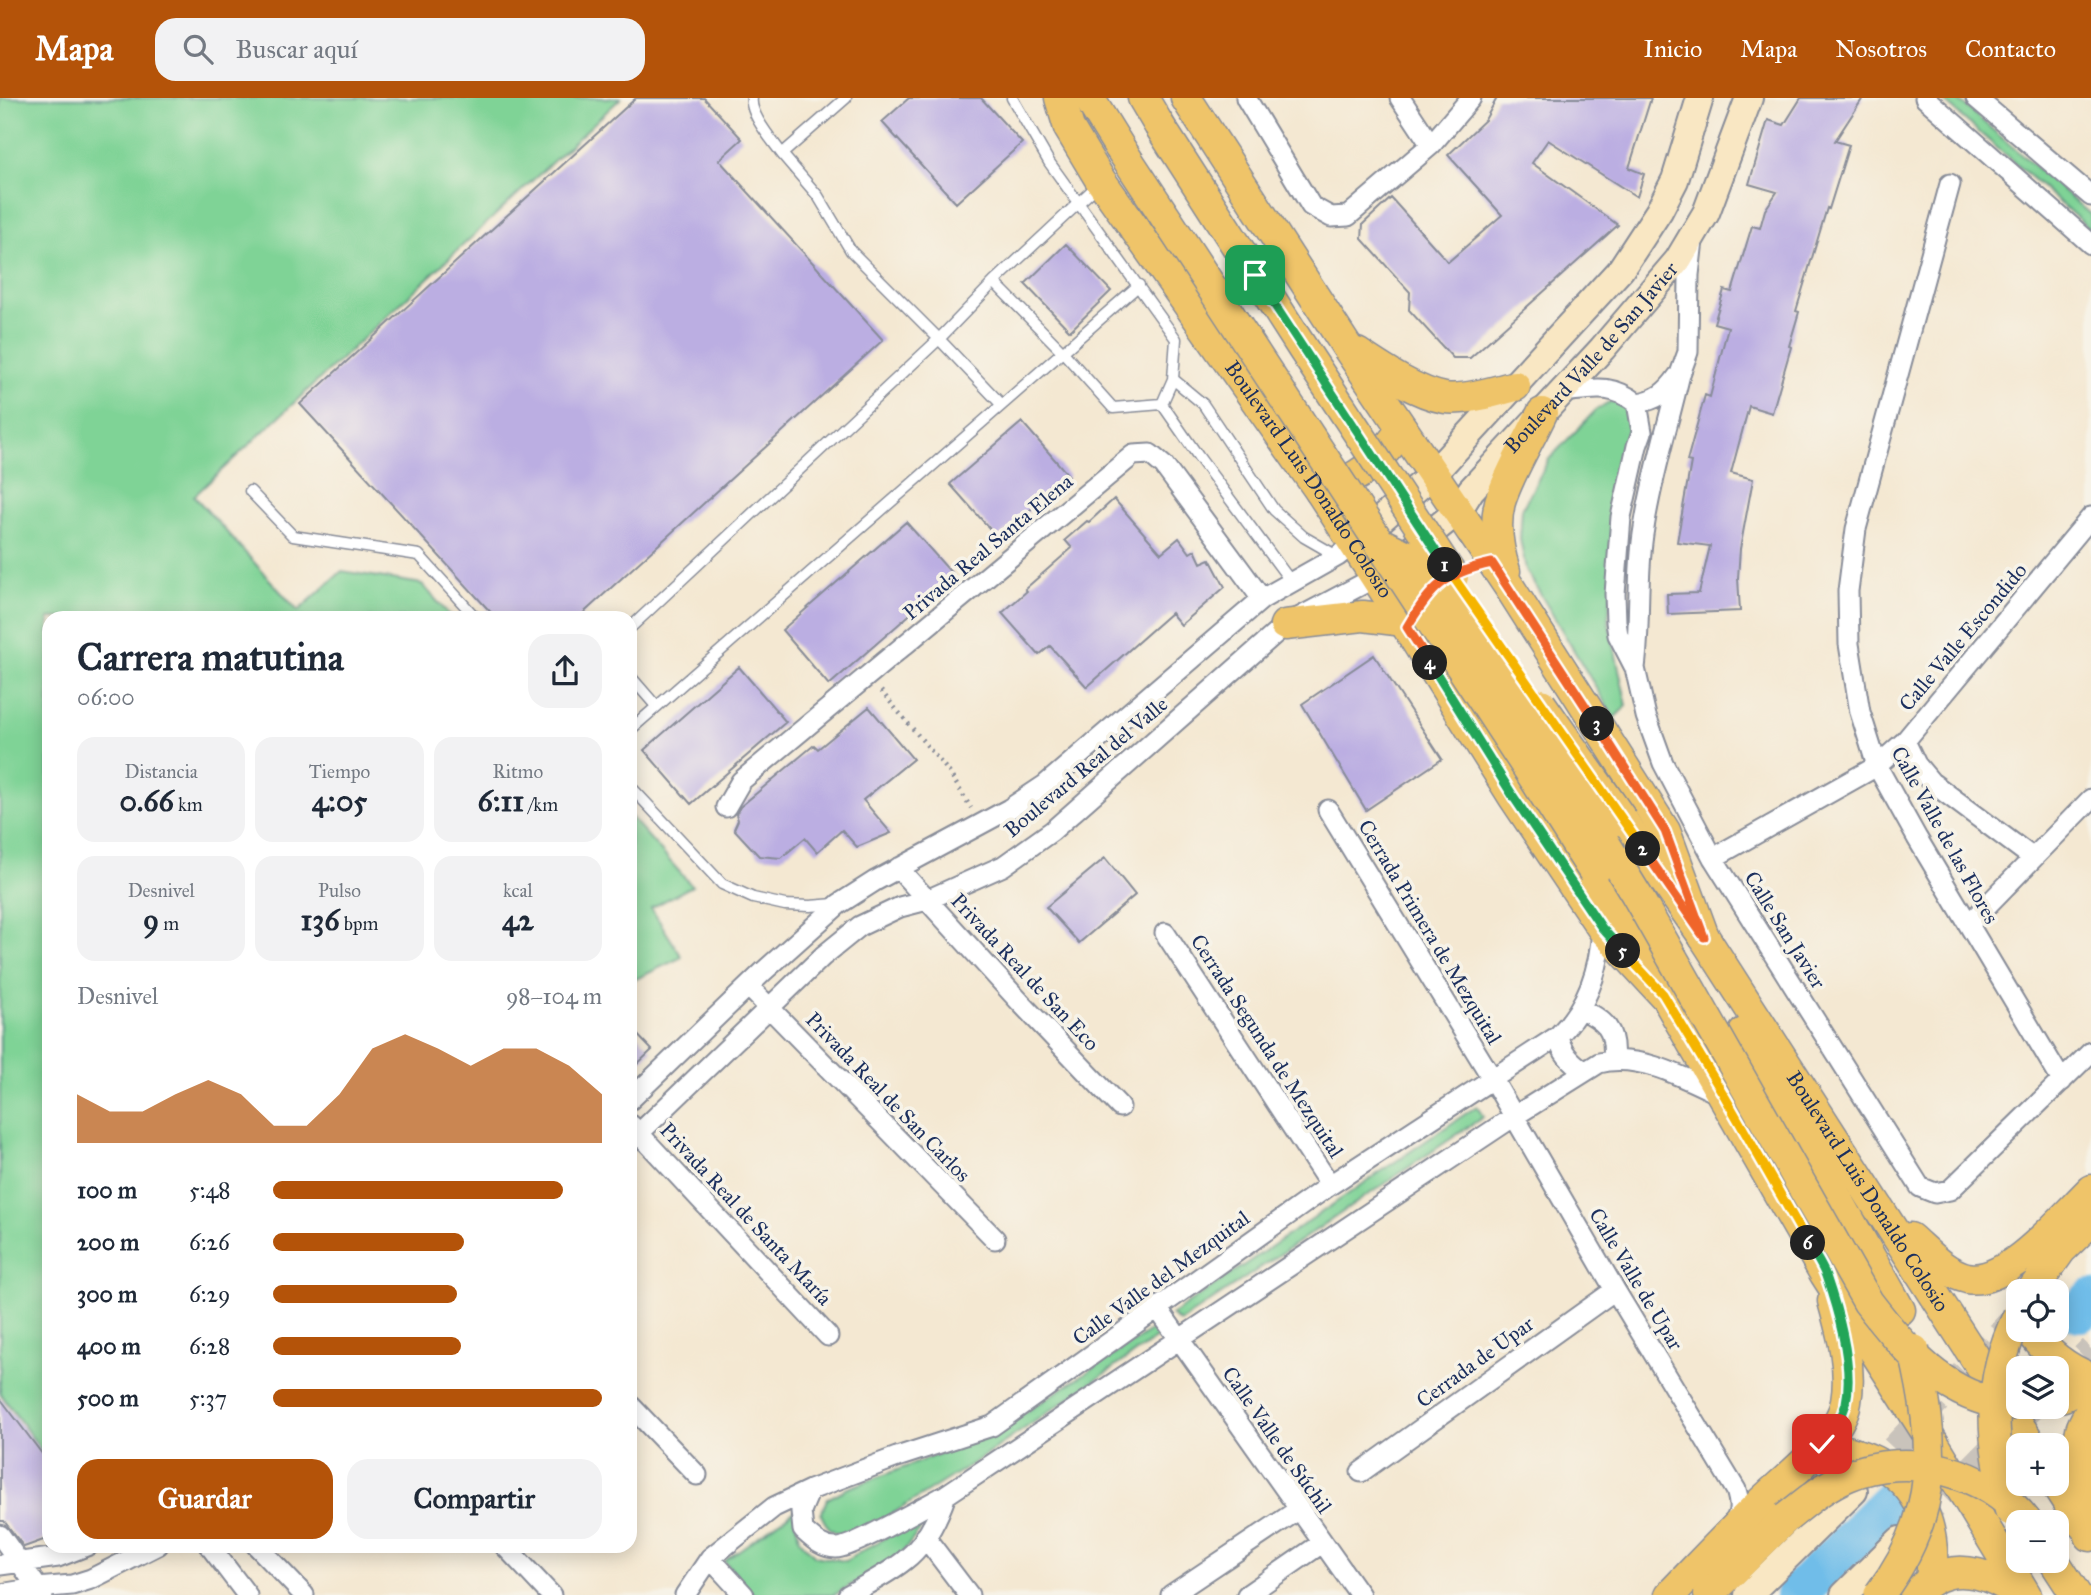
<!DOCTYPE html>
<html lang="es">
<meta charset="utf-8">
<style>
body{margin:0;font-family:"IM FELL Great Primer",serif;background:#f2f2f3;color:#1f2937;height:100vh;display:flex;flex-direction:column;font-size:26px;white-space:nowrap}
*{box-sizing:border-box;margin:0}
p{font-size:23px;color:#747a83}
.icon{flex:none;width:38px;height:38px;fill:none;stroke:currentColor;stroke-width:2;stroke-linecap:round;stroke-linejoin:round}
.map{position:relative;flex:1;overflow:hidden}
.details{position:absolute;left:42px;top:513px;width:595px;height:942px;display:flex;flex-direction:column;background:#fff;border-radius:21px;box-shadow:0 4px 18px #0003}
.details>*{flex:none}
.fabs{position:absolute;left:2006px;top:1181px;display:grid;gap:14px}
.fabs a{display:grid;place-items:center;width:63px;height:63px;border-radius:14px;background:#fff;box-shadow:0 4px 18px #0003;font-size:35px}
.pin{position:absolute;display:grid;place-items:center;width:60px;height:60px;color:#fff;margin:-30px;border-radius:14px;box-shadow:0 4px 10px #0006}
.km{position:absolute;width:35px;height:35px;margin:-18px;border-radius:50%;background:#222;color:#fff;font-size:19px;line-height:35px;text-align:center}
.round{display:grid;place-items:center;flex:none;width:74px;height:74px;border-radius:21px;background:#f2f2f3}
.head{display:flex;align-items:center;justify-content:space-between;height:119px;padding:0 35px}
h1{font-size:38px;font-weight:800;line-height:52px}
.figures{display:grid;grid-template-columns:repeat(3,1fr);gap:10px;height:119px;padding:7px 35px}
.figures div{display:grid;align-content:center;border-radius:18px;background:#f2f2f3;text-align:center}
.figures b{font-size:30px;font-weight:800}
.figures small{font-size:19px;font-weight:400}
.figures p{font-size:19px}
.chart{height:196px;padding:14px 35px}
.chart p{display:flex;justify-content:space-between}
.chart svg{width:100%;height:126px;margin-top:7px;fill:#b45309;opacity:.7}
.primary-button{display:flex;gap:14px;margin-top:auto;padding:14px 35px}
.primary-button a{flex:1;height:80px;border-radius:21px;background:#b45309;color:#fff;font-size:28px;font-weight:800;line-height:80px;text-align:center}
.primary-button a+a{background:#f2f2f3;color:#1f2937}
ul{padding:0 35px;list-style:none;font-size:23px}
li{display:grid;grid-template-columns:112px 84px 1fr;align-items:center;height:52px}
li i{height:18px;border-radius:9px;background:#b45309}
header{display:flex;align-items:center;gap:42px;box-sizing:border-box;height:98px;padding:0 35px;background:#b45309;color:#fff}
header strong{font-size:33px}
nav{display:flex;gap:38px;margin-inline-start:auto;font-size:24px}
.search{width:490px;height:63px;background:#f2f2f3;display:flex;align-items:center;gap:18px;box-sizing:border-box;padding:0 24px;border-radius:21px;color:#747a83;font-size:26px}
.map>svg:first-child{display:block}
.green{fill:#7fd396;stroke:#4d817a;stroke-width:2}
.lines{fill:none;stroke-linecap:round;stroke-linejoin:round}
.river{stroke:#6fbde9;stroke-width:42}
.building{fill:#bbaee2}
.secondary-tunnel{stroke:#c9c3bb;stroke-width:26;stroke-dasharray:26 13;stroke-linecap:butt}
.lane-casing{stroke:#888c98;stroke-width:13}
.street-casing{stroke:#888c98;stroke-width:23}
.secondary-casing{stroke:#888c98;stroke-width:30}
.primary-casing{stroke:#888c98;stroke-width:33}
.path{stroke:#888c98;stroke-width:4.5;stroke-dasharray:2 5;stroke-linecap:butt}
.lane{stroke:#fff;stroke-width:10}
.street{stroke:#fff;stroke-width:19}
.secondary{stroke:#f9e7c3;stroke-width:26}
.primary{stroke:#efc469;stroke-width:30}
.primary-bridge-casing{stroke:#888c98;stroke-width:33;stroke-linecap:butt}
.primary-bridge{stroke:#efc469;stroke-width:30}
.split-1-casing{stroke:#fff;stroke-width:14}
.split-2-casing{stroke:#fff;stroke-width:14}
.split-3-casing{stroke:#fff;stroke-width:14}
.split-4-casing{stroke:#fff;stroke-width:14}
.split-5-casing{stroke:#fff;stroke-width:14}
.split-6-casing{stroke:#fff;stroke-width:14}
.split-7-casing{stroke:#fff;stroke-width:14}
.split-1{stroke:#22a559;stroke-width:9}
.split-2{stroke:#f5b400;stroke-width:9}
.split-3{stroke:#f0652b;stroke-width:9}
.split-4{stroke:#f0652b;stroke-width:9}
.split-5{stroke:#22a559;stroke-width:9}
.split-6{stroke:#f5b400;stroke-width:9}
.split-7{stroke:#22a559;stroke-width:9}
.labels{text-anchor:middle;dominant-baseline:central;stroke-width:7;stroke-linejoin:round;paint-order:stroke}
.street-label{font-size:21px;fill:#1b2f5e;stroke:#f7f3e8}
</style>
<header>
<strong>Mapa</strong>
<div class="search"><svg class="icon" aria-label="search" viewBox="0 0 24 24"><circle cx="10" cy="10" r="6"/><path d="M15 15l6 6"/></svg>Buscar aquí</div>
<nav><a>Inicio</a><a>Mapa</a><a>Nosotros</a><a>Contacto</a></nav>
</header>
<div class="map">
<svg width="2091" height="1497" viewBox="0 0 2091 1497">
<rect width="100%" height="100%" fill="#f7f3e8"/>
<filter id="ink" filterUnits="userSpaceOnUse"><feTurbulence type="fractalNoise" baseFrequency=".0143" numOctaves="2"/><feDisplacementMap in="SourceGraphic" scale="14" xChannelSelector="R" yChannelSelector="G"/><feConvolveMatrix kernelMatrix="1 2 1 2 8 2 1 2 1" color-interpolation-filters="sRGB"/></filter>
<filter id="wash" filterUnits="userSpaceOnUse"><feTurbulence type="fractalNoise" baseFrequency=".00686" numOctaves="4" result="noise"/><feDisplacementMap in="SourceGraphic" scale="28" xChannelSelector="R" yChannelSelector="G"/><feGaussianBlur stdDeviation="1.57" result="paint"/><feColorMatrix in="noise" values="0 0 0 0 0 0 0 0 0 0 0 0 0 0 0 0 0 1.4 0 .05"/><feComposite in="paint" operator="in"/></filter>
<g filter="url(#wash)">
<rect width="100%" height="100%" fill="#f4e8d2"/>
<!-- green -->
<path class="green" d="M 0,0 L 621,0 L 194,398 L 298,513 L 342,473 L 422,486 L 452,520 L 49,520 L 49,1363 L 0,1295 Z
M 1940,0 L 1956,0 L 2091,117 L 2091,132 Z
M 1609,304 L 1624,304 L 1634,321 L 1608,521 L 1627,608 L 1614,620 L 1526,472 L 1520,441 L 1522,411 L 1549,361 L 1596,312 Z
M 630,718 L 692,788 L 651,810 L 682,859 L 630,884 Z
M 1477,1008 L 1483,1019 L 1180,1224 L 1171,1217 Z
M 1158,1228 L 1161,1237 L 983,1359 L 873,1428 C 852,1439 831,1443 821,1416 L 827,1401 L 846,1391 L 916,1365 L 998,1332 Z
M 794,1413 L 799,1441 L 815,1458 L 845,1463 L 914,1423 L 920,1432 L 899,1459 L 834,1497 L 754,1497 L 724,1463 Z"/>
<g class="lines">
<!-- river -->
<path class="river" d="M 2080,1213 L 2091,1202
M 1796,1497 L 1898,1396"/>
</g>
<g id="blocks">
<!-- building -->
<path class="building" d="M 636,0 L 704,0 L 742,41 L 719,62 L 883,242 L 578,520 L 496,520 L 300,306 Z
M 909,0 L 981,0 L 1022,45 L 956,105 L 882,24 Z
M 1497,0 L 1651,0 L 1629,70 L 1644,76 L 1637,99 L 1548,42 L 1532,65 L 1618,127 L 1470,260 L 1453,260 L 1409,212 L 1410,194 L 1362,141 L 1363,126 L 1391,100 L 1448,164 L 1502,117 L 1448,57 L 1485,22 Z
M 1801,0 L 1863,0 L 1835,43 L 1849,47 L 1829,111 L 1827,110 L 1796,213 L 1799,214 L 1789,248 L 1791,249 L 1772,315 L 1749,308 L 1731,375 L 1753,381 L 1740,451 L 1738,480 L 1740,513 L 1668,516 L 1667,496 L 1699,495 L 1710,448 L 1677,444 L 1691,364 L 1687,363 L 1705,297 L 1710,299 L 1728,229 L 1714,225 L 1724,192 L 1732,194 L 1752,128 L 1760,130 L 1765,112 L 1777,94 L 1749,86 L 1768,22 L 1784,27 Z
M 1066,146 L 1111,193 L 1070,233 L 1025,186 Z
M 1022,324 L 1069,378 L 998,440 L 950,386 Z
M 1114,401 L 1161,455 L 1179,440 L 1190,455 L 1195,452 L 1201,465 L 1210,461 L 1225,489 L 1181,527 L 1171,515 L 1087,589 L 1050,548 L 1039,557 L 1002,515 L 1027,493 L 1025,491 L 1072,450 L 1065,442 L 1087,423 L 1089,424 Z
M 906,424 L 954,478 L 829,587 L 782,532 Z
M 1374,557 L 1442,661 L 1366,712 L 1302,606 Z
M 739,569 L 786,624 L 691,706 L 644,652 Z
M 869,609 L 913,661 L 863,702 L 891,735 L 857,749 L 842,732 L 817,754 L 805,740 L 781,760 L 759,758 L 734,731 L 738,722 L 736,716 L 740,709 L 814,647 L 818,651 Z
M 1105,760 L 1135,797 L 1079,845 L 1046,809 Z
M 630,929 L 652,952 L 630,973 Z
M 0,1300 L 49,1365 L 49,1440 L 24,1449 L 4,1423 L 0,1423 Z"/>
</g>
</g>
<g filter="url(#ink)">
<use href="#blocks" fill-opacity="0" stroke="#888c98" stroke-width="2"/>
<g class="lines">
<!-- secondary-tunnel -->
<path class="secondary-tunnel" d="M 2056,1286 L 2091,1251
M 1867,1379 L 2017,1217
M 1916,1426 L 2033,1309"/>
<!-- lane casing -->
<g class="lane-casing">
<path id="lane" d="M 752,0 C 749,16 773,43 782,56
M 846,0 L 782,56 L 818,98 L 851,153 L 939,241 L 1001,306
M 1012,0 L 1049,64 L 1176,241 L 1173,281 L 1162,306 L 1198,358 L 1292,485
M 994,184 L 1062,253 L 1113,310 L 1162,306
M 1173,281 L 1203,306 L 1274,412 L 1304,439 L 1337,458
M 250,393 L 293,438 L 419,457 L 476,520
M 630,530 L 939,241 L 994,184 L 1100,85
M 630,578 L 656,608
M 630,632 L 1139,187
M 630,688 L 722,786 L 753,800 L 785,807 L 810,808 L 835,806"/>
</g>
<!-- street casing -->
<g class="street-casing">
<path id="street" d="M 1246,0 L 1311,108 L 1331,119 L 1348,118 L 1431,47 L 1471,0
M 1400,0 L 1431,47
M 1925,0 L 2091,146
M 1976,0 L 2091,98
M 1950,86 L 1856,431 L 1848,493 L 1849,546 L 1860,614 L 1877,668 L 1917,740 L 2062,983
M 1563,294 C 1593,291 1611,285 1637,305 L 1642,334 L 1637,348 L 1621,419 L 1615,496 L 1616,524 L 1618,537 L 1635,570 L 1646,618 L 1663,665 L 1713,760 L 1920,1089 L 1935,1095 L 1950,1092 L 2091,954
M 1637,305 C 1657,302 1667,294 1678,278
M 1635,570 C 1641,524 1636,476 1644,430 C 1652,378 1668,327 1680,276 L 1688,254 L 1689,177 L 1693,142
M 1905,643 L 1916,666 L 1931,684 L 2033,760
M 726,709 L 741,683 L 1133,357 L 1150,356 L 1164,368 L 1262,501
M 1328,712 L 1492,980 L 1615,1192 L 1736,1392 C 1740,1405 1742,1417 1731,1427
M 1713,760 L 1877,668 L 1905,643 L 2091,419
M 898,770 L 1020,904 L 1120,1009
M 1969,826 L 2091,701
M 1165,835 L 1330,1087
M 749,889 L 995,1141
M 1580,910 C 1605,923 1616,931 1613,961
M 1558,938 C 1562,955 1570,963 1584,973
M 630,1002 L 763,874 L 839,806 L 875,783 L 1009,711 L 1045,687 L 1262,501 L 1338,458 L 1354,445
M 631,1027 L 828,1238
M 630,1044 L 823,858 L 860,828 L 900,809 L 927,802 L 1003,768 L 1052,733 L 1285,527 L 1376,479
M 1158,1211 L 1360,1497
M 630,1307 L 697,1377
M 1361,1374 L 1615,1192
M 810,1392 L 801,1413 L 803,1432 C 813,1441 822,1450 836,1450 C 851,1451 928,1406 946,1397
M 0,1437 L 43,1497
M 925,1439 L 969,1497
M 209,1447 L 247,1497
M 256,1447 L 304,1497
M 504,1447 L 551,1497
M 710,1460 L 744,1497
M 0,1467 L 58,1459 L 89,1447
M 0,1496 L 37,1490 L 72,1487 L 91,1481 L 158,1447
M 685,1497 L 710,1460 L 774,1409 L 810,1392 L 897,1359 L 992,1328 L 1330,1087 L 1558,938 C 1587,909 1600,870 1602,830
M 848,1497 C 867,1486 888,1476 905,1462 C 926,1446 938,1420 946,1397 L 1513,1019 L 1599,965 C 1639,954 1687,981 1723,998
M 1171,1497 L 1298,1412
M 1247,1497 L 1322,1445"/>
</g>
<!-- secondary casing -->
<g class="secondary-casing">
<g id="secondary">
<path d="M 1355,444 L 1433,376 L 1621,171 L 1659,113 L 1675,82 L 1700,0"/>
<path id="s1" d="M 1411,451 L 1458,413 L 1471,392 L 1602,251 L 1678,162 L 1706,115 L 1749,0"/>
<path d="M 1748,1497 L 1854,1393"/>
<path d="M 1844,1497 L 1900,1442"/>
</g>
</g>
<!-- primary casing -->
<g class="primary-casing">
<g id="primary">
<path id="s2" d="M 1060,0 L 1069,30 L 1101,83 L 1320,393 L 1386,495 L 1513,698 L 1602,830 L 1663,896"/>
<path d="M 1089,0 L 1120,50"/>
<path d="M 1143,0 L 1159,27"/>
<path d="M 1186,0 L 1347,249 L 1510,490 L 1665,733 L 1704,839"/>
<path d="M 1357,255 C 1381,271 1416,295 1445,300 C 1464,303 1497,293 1515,288"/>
<path d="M 1320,393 C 1361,380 1377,366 1402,331"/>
<path d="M 1505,473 C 1498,451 1494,427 1500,404 C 1509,375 1529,343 1542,315"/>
<path d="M 1285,527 L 1363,518 L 1404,523"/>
<path id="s3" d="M 1623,723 L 1704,839 L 2032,1348"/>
<path d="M 1594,774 L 1825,1176 L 1936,1349 L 2026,1497"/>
<path d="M 1744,935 L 1900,1212"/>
<path d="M 1910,1140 C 1927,1155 1945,1175 1967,1180 C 2007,1188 2064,1118 2091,1092"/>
<path d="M 2031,1194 L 2061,1152 L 2091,1123"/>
<path d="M 2030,1232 C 2046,1255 2065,1270 2091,1280"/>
<path d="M 2056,1300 L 2064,1298 L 2091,1285"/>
<path d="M 1822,1346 C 1840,1351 1858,1355 1874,1363 C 1922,1386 1937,1433 1931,1482"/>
<path d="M 2056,1386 L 2081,1425"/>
<path d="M 2090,1438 C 2084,1404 2073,1366 2081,1332 C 2083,1325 2088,1318 2091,1312"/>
<path d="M 2054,1463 L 2076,1497"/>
<path d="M 1670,1497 C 1699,1467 1727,1437 1757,1408 C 1784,1381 1839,1342 1846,1304 C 1852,1270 1842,1235 1833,1203"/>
<path d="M 1709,1497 L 1786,1420"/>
<path d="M 1915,1497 C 1920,1492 1926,1485 1932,1482 C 1961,1464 1996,1479 2020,1497"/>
</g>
</g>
<!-- path -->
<path class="path" d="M 881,593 L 949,674 L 971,710"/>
<!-- lane -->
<use href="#lane" class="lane"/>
<!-- street -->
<use href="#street" class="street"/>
<!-- secondary -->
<use href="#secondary" class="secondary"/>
<!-- primary -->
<use href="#primary" class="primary"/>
<!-- primary-bridge casing -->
<g class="primary-bridge-casing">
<path id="primary-bridge" d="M 1159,27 L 1303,251 L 1453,479
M 1120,50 L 1527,669 L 1594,774
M 1378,444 L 1420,464 L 1475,541 L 1540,640 L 1636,796 L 1868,1204 C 1898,1243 1935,1288 1985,1302 C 1995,1305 2007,1305 2018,1307
M 1541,606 L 1623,723
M 2010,1412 C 1990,1344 1986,1284 2018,1218
M 1786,1420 C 1806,1404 1824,1388 1848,1378 C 1908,1353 1987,1372 2027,1424
M 1879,1497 C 1941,1415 1936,1347 1914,1252"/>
</g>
<!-- primary-bridge -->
<use href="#primary-bridge" class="primary-bridge"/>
</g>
</g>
<g class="lines" filter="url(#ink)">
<!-- split-1 casing -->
<g class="split-1-casing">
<path id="split-1" d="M 1255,177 L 1445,467"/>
</g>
<!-- split-2 casing -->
<g class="split-2-casing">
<path id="split-2" d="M 1445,467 L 1643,751"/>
</g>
<!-- split-3 casing -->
<g class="split-3-casing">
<path id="split-3" d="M 1597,626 L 1665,733 L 1704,839 L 1643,751"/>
</g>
<!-- split-4 casing -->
<g class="split-4-casing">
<path id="split-4" d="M 1430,565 L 1407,529 C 1432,488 1445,475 1492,465 L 1597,626"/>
</g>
<!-- split-5 casing -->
<g class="split-5-casing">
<path id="split-5" d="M 1430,565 L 1513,698 L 1602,830 L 1623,853"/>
</g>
<!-- split-6 casing -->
<g class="split-6-casing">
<path id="split-6" d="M 1623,853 L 1663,896 L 1725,999 L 1808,1145"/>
</g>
<!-- split-7 casing -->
<g class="split-7-casing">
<path id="split-7" d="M 1808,1145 C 1814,1156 1822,1167 1826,1178 C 1838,1213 1854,1268 1846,1305 C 1842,1321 1833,1333 1822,1346"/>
</g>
<!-- split-1 -->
<use href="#split-1" class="split-1"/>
<!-- split-2 -->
<use href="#split-2" class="split-2"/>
<!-- split-3 -->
<use href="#split-3" class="split-3"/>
<!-- split-4 -->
<use href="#split-4" class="split-4"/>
<!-- split-5 -->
<use href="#split-5" class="split-5"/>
<!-- split-6 -->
<use href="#split-6" class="split-6"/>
<!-- split-7 -->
<use href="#split-7" class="split-7"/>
</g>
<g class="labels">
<!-- street labels -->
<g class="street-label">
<text stroke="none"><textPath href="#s1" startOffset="264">Boulevard Valle de San Javier</textPath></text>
<text stroke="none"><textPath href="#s2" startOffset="457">Boulevard Luis Donaldo Colosio</textPath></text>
<text transform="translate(988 449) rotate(-40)">Privada Real Santa Elena</text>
<text transform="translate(1963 539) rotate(-50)">Calle Valle Escondido</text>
<text transform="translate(1086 669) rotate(-40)">Boulevard Real del Valle</text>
<text transform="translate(1945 737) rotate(61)">Calle Valle de las Flores</text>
<text transform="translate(1785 832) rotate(58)">Calle San Javier</text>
<text transform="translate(1430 834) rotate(59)">Cerrada Primera de Mezquital</text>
<text transform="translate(1025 874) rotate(47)">Privada Real de San Eco</text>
<text transform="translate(1267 948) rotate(57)">Cerrada Segunda de Mezquital</text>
<text transform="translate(888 999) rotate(46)">Privada Real de San Carlos</text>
<text stroke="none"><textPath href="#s3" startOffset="444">Boulevard Luis Donaldo Colosio</textPath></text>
<text transform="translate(746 1116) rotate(47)">Privada Real de Santa María</text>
<text transform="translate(1161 1180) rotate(-36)">Calle Valle del Mezquital</text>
<text transform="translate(1636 1181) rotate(59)">Calle Valle de Upar</text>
<text transform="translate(1475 1264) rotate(-36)">Cerrada de Upar</text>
<text transform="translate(1277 1342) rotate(55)">Calle Valle de Súchil</text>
</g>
</g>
</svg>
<div class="fabs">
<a><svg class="icon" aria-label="locate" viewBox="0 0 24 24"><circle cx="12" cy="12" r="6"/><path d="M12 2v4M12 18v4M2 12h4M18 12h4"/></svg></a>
<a><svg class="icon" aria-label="layers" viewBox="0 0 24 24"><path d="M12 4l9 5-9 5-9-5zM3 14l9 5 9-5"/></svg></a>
<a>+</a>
<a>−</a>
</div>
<div class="pin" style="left:1255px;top:177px;background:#1e9e55"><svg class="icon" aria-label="arrive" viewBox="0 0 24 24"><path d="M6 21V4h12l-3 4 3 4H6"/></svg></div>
<div class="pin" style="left:1822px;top:1346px;background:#d93025"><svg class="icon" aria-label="check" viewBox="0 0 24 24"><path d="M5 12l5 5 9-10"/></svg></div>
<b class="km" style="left:1445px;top:467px">1</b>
<b class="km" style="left:1643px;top:751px">2</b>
<b class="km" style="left:1597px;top:626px">3</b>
<b class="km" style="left:1430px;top:565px">4</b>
<b class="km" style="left:1623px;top:853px">5</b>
<b class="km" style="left:1808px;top:1145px">6</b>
<section class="details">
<div class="head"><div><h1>Carrera matutina</h1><p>06:00</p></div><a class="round"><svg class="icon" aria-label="share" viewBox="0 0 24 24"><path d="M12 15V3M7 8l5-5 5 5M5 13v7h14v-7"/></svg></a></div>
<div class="figures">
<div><p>Distancia</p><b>0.66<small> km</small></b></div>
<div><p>Tiempo</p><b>4:05</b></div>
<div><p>Ritmo</p><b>6:11<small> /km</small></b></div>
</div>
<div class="figures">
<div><p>Desnivel</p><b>9<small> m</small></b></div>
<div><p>Pulso</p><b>136<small> bpm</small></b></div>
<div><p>kcal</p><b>42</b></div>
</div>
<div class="chart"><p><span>Desnivel</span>98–104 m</p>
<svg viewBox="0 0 160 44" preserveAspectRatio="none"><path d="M0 44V27L10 33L20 33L30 27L40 22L50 27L60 38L70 38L80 27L90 11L100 6L110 11L120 17L130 11L140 11L150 17L160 27V44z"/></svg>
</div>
<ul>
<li><b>100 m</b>5:48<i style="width:88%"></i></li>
<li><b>200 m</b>6:26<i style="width:58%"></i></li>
<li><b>300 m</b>6:29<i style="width:56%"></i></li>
<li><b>400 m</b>6:28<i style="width:57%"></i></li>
<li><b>500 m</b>5:37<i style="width:100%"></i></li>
</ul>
<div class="primary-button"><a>Guardar</a><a>Compartir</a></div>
</section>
</div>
